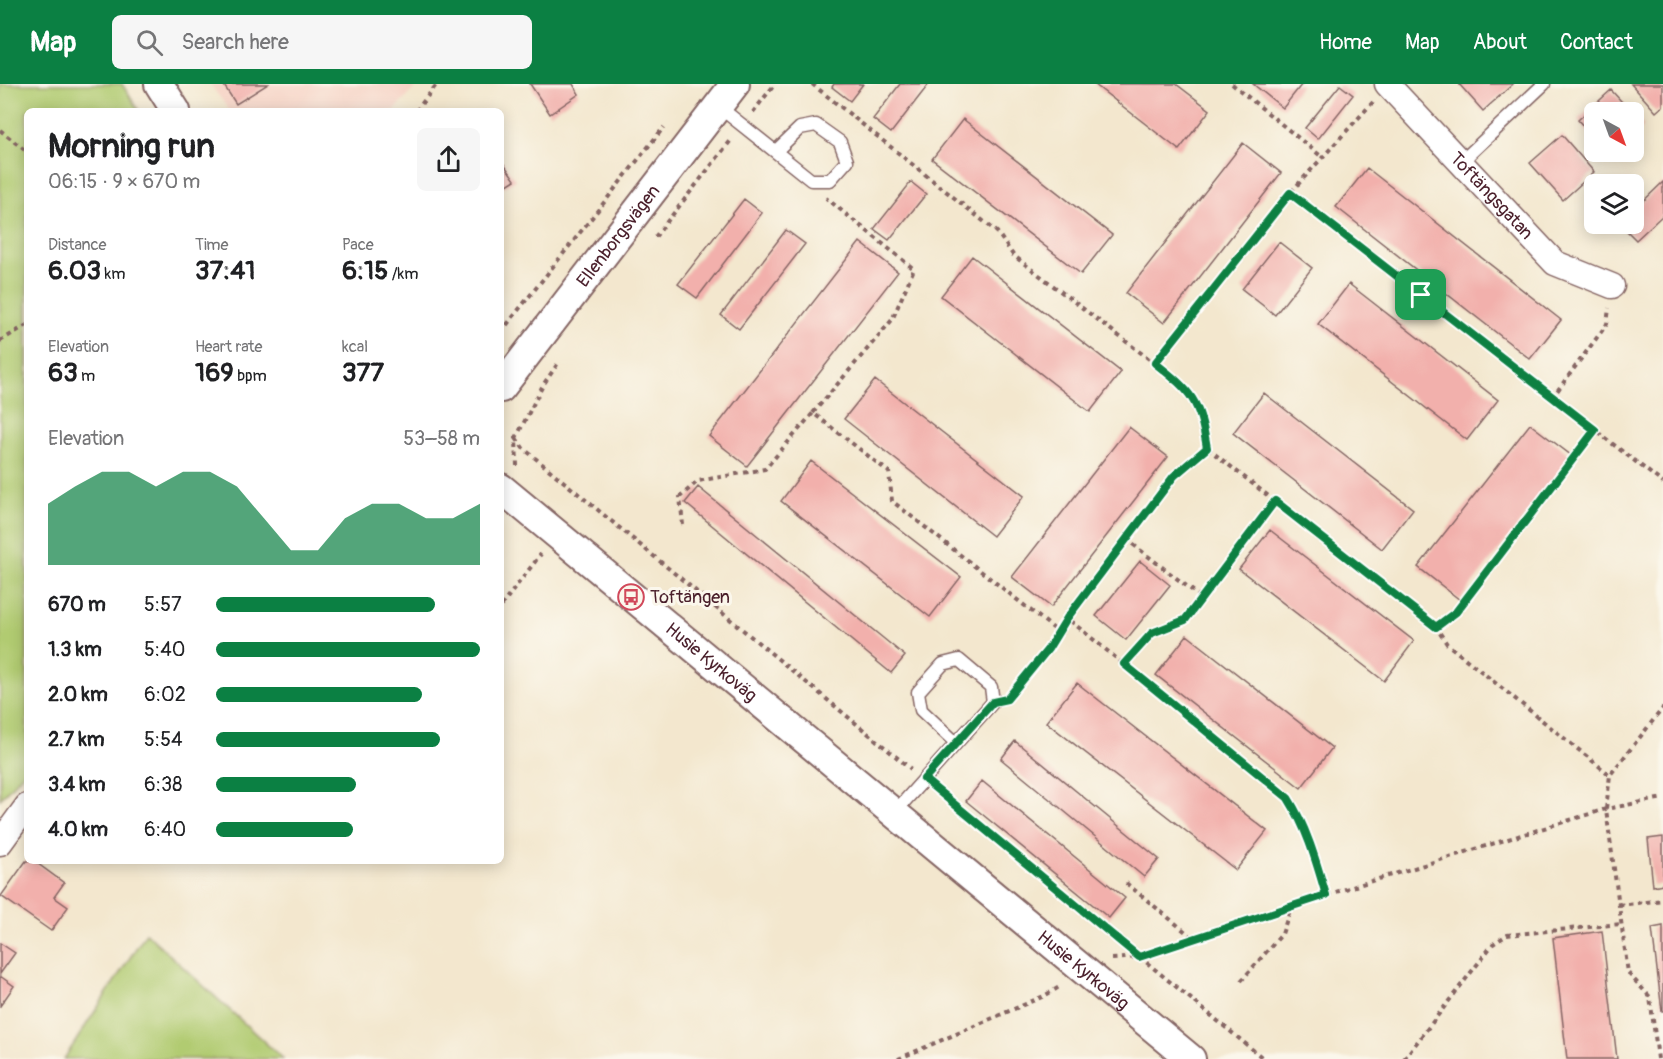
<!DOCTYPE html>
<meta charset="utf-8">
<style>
body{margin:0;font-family:Pangolin,sans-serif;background:#f6f6f6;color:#202124;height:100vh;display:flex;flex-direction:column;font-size:22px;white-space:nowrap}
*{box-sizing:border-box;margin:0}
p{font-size:20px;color:#757577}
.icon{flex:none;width:33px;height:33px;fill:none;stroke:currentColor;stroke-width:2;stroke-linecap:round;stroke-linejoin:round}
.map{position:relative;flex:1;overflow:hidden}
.drawer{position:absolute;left:24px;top:24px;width:480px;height:756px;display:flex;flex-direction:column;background:#fff;border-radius:9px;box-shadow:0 3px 15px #0003}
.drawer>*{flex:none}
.needle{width:39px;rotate:139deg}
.buttons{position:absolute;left:1584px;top:18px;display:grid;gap:12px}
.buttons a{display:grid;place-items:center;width:60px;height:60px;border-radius:9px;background:#fff;box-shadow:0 3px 15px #0003;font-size:30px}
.pin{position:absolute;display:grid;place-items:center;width:51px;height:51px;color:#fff;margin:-26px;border-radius:12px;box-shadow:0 3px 9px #0006}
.round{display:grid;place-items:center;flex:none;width:63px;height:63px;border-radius:9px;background:#f6f6f6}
.head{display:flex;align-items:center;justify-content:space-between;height:102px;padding:0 24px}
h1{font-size:33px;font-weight:700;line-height:45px}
.stats{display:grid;grid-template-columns:repeat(3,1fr);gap:9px;height:102px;padding:6px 24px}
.stats div{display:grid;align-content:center}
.stats b{font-size:26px;font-weight:700}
.stats small{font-size:16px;font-weight:400}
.stats p{font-size:16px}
.chart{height:168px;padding:12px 24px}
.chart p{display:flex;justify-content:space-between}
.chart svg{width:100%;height:108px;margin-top:6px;fill:#0b8043;opacity:.7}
ul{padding:0 24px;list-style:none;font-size:20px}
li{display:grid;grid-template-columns:96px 72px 1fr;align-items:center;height:45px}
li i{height:15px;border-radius:8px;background:#0b8043}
header{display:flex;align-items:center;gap:36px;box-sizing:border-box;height:84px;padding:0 30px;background:#0b8043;color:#fff}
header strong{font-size:28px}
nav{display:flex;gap:33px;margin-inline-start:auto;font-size:21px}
.search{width:420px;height:54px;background:#f6f6f6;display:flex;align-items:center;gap:15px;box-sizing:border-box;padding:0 21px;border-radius:9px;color:#757577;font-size:22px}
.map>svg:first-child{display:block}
.built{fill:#f6d2c4}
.green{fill:#b1cb71;stroke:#7e754e;stroke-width:1.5}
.building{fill:#f2b0ac}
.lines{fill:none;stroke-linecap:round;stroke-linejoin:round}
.service-casing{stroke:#856564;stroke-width:15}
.minor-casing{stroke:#856564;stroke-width:27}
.tertiary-casing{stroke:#856564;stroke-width:32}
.path{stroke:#856564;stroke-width:4;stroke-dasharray:4.5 4.5;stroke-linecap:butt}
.service{stroke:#fff;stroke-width:12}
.minor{stroke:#fff;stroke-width:24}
.tertiary{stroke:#fff;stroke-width:28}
.route-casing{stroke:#fff;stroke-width:12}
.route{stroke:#0b8043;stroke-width:8}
.labels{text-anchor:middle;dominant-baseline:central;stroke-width:6;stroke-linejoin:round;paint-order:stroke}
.street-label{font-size:18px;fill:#4a1f2b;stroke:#fbf7ec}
.poi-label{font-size:18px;fill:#4a1f2b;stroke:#fbf7ec;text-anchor:start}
</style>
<header>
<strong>Map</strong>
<div class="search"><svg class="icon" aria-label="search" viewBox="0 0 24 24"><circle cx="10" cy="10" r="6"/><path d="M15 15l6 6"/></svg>Search here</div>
<nav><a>Home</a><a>Map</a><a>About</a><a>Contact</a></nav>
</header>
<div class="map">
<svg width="1663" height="975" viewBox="0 0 1663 975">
<rect width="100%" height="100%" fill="#fbf7ec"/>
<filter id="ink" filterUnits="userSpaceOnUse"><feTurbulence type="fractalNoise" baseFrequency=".0167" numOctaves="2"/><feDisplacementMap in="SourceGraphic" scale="12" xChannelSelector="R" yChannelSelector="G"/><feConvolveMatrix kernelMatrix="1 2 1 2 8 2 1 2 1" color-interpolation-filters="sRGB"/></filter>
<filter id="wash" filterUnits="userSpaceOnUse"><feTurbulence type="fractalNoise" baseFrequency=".008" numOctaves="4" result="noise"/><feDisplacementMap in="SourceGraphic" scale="24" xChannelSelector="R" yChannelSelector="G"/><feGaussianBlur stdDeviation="1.35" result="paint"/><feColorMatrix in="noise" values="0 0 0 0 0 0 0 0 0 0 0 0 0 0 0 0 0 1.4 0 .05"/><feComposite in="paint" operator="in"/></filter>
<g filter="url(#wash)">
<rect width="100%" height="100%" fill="#f3e7ce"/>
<!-- built -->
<path class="built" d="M 210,0 L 418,0 L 394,27 L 230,27 Z"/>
<!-- green -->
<path class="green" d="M 0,0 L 122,0 L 139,27 L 27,27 L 27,685 L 0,715 Z
M 146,849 L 283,975 L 64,975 Z"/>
<g id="blocks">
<!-- building -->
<path class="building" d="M 223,0 L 268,0 L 236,20 Z
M 530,0 L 573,0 L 579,10 L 550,30 Z
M 834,0 L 863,0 L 850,17 L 832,3 Z
M 900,0 L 929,0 L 891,49 L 873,35 Z
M 1094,0 L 1176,0 L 1210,26 L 1179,66 Z
M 1253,0 L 1302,0 L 1283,24 Z
M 1459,0 L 1513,0 L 1483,27 Z
M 1631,0 L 1663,0 L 1663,22 L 1656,28 Z
M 1340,1 L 1353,11 L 1318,55 L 1305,44 Z
M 1611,6 L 1631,28 L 1594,28 L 1594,55 L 1578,36 Z
M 1634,32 L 1643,42 L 1634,51 Z
M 963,35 L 1112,151 L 1081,190 L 932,75 Z
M 1562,51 L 1594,88 L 1563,116 L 1530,79 Z
M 1243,59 L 1281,89 L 1164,239 L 1126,209 Z
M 501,76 L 515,96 L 501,105 Z
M 1367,84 L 1561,236 L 1530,275 L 1336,123 Z
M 911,98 L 926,110 L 889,156 L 874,145 Z
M 1663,98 L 1663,131 L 1636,156 L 1620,140 L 1634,140 L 1634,126 Z
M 744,115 L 762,129 L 697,214 L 678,200 Z
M 786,146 L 805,160 L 739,245 L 721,231 Z
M 860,158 L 898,188 L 747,382 L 709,352 Z
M 1279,158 L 1312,184 L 1275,231 L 1242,205 Z
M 972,172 L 1121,288 L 1090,328 L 941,212 Z
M 1349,200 L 1498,316 L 1467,356 L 1318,240 Z
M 875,296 L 1024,412 L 993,452 L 844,335 Z
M 1264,309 L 1413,425 L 1382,465 L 1233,349 Z
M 1530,340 L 1572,372 L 1460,516 L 1418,483 Z
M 1129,343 L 1168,373 L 1051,523 L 1012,493 Z
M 811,377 L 961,493 L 930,533 L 781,417 Z
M 698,403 L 905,572 L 891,589 L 685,419 Z
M 1270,446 L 1414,557 L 1384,597 L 1239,485 Z
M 1140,477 L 1170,501 L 1126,556 L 1096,532 Z
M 1187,551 L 1332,664 L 1301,704 L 1156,591 Z
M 1077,599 L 1267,747 L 1236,786 L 1046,638 Z
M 1015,657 L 1159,775 L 1144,793 L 1001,675 Z
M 982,697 L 1125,814 L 1109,834 L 966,717 Z
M 1663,753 L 1663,800 L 1653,802 L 1648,755 Z
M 26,777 L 34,777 L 64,799 L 54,813 L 68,823 L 51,847 L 1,812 Z
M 1663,842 L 1663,927 L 1662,927 L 1652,844 Z
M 1602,847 L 1617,975 L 1567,975 L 1553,854 Z
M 0,859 L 15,869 L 0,890 Z
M 0,892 L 14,902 L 0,922 Z"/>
</g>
</g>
<g filter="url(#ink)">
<use href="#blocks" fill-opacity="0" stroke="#856564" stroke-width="1.5"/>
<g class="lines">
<!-- service casing -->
<g class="service-casing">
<path id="service" d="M 718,22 L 811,96 L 830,96 L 847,77 L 840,58 L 816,41 L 800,44 L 776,67
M 1461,78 L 1544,0
M 894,729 L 993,618 L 991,603 L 959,576 L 943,580 L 918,608 L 921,626 L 956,659"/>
</g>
<!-- minor casing -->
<g class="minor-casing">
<g id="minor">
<path id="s1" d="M 1387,0 L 1555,179 L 1612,202"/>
<path d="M 0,759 L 27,722"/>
</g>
</g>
<!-- tertiary casing -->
<g class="tertiary-casing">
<g id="tertiary">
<path d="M 159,0 L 176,27"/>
<path id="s2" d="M 501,304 L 735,0"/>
<path id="s3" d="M 501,404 L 1191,975"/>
</g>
</g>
<!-- path -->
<path class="path" d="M 812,0 L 997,148 L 1013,171 L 1187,304 L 1201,329 L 1207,364 L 1436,543 L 1447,560 L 1610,691
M 1232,0 L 1322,73
M 1373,18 L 1290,109 L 1663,399
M 416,27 L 437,0
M 753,28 L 775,0
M 0,46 L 27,68
M 655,153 L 732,55
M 501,248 L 664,43
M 0,257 L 27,241
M 1155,279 L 1290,109
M 1552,314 L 1607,240 L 1609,224
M 813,329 L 892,236 L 914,185 L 826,114
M 516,354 L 523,364 L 911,685
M 517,382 L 516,354 L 543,301 L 559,278
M 683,441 L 680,413 L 698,397 L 765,385 L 813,329 L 889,388 L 892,417 L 1058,548
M 1126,455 L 1202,514
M 501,522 L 541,470
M 1067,534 L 1174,392 L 1207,364
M 1436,543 L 1456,528 L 1595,346
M 1124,580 L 1153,549 L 1185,536 L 1276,417
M 1011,610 L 1048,565 L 1067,534 L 1288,714 C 1307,744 1316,777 1326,811
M 938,707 L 1264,975
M 1126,799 L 1192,853
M 1619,821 L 1663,816
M 1112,875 L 1139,873 L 1326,811 L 1606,725 L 1663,714
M 1241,897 L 1282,850 L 1291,823
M 898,975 L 1044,912 L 1061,902
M 1404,975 L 1493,860 L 1507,851 L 1621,840
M 1658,975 L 1650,913 L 1628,889 L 1606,725 L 1610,691 L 1663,624"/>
<!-- service -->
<use href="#service" class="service"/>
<!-- minor -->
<use href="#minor" class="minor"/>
<!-- tertiary -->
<use href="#tertiary" class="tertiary"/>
</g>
</g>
<g class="lines" filter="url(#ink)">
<!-- route casing -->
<g class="route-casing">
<path id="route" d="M 1290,109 L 1595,346 L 1456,528 L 1436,543 L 1275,417 L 1185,536 L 1152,549 L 1124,580 L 1288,714 C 1307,744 1316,777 1326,811 L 1139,873 L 924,695 L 993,618 L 1007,615 L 1048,565 L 1067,534 L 1174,392 L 1207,364 C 1199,316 1193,309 1155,279 Z"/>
</g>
<!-- route -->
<use href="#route" class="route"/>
</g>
<!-- icons -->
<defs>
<g id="bus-ring" transform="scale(1.35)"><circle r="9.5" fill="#fbf7ec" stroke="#d1495b" stroke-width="1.5"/><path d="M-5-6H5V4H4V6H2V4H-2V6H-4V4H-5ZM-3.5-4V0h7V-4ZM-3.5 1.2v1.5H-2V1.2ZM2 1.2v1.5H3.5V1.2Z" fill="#d1495b"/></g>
</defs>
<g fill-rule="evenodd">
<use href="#bus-ring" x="631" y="513"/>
</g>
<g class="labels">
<!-- street labels -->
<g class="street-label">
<text stroke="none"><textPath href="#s1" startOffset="153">Toftängsgatan</textPath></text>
<text stroke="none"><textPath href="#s2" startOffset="192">Ellenborgsvägen</textPath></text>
<text stroke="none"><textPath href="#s3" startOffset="273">Husie Kyrkoväg</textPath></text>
<text stroke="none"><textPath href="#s3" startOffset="756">Husie Kyrkoväg</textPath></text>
</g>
<!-- poi labels -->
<g class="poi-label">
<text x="650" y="513">Toftängen</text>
</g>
</g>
</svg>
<div class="buttons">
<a><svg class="needle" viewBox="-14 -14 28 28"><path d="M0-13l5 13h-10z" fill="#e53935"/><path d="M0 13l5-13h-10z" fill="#757577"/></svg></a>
<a><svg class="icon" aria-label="layers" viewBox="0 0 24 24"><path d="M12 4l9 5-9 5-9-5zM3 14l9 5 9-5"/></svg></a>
</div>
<div class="pin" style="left:1421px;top:211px;background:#1e9e55"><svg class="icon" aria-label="arrive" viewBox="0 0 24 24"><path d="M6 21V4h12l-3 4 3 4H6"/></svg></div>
<section class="drawer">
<div class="head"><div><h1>Morning run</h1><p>06:15 · 9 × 670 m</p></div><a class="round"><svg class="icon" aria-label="share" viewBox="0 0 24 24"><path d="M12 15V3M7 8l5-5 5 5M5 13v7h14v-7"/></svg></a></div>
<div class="stats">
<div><p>Distance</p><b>6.03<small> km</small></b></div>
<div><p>Time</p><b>37:41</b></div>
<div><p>Pace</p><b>6:15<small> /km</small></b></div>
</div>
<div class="stats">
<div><p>Elevation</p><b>63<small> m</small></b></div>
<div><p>Heart rate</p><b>169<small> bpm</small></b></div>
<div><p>kcal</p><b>377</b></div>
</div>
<div class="chart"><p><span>Elevation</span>53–58 m</p>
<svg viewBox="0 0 160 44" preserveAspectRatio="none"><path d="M0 44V19L10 12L20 6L30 6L40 12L50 6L60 6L70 12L80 25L90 38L100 38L110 25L120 19L130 19L140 25L150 25L160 19V44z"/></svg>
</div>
<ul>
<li><b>670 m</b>5:57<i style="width:83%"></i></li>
<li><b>1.3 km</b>5:40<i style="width:100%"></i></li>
<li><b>2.0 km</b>6:02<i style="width:78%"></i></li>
<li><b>2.7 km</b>5:54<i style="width:85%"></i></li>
<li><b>3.4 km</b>6:38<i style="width:53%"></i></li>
<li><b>4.0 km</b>6:40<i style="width:52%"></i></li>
</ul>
</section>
</div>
